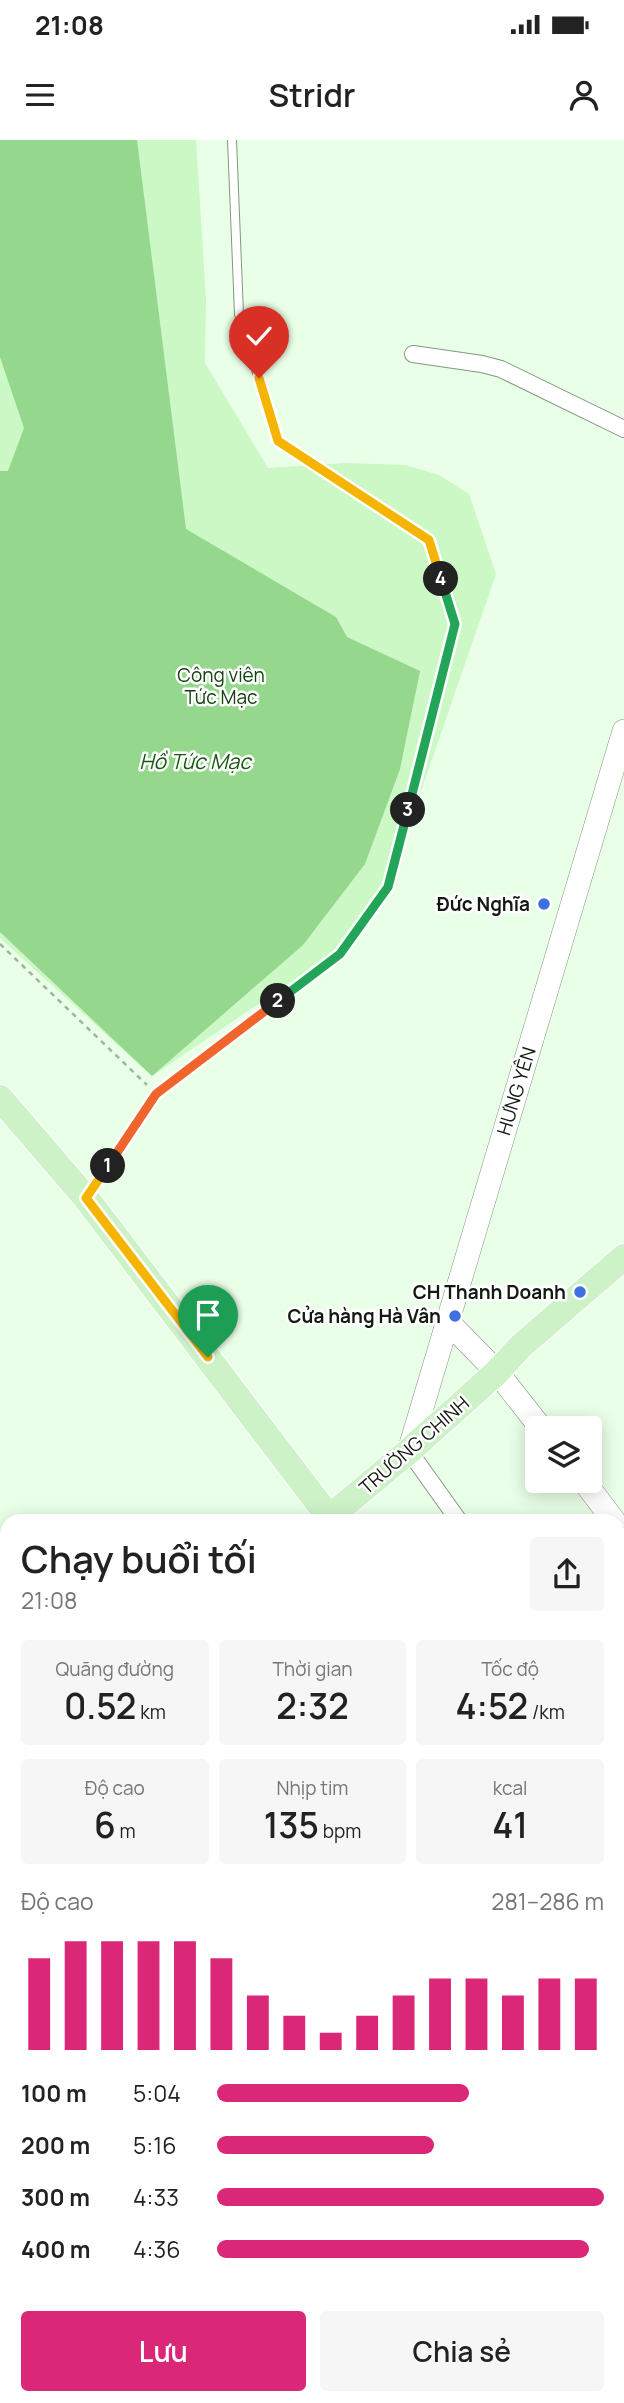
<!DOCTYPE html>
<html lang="vi">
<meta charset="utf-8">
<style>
body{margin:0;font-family:Manrope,sans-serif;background:#f6f6f6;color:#222;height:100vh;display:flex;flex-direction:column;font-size:26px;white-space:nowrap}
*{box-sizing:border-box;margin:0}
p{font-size:23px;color:#767676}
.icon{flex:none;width:38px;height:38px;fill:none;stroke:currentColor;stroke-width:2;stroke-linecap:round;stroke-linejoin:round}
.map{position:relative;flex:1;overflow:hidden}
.drawer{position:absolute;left:0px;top:1374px;width:625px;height:891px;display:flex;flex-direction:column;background:#fff;border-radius:21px 21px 0 0;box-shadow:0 4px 18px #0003}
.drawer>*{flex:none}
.fabs{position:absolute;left:525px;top:1276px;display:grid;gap:14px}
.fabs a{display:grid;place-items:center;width:77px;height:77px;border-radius:7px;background:#fff;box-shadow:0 4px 18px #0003;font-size:35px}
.pin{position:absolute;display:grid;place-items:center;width:60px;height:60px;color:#fff;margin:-72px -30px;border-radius:50% 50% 50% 0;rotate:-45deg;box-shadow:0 0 7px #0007}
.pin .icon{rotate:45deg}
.km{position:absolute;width:35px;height:35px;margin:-18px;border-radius:50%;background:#222;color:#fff;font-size:19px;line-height:35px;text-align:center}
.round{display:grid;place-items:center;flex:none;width:74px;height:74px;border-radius:7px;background:#f6f6f6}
.summary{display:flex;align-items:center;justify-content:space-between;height:119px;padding:0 21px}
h1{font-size:38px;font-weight:600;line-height:52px}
.stats{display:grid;grid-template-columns:repeat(3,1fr);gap:10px;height:119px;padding:7px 21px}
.stats div{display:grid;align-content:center;border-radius:7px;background:#f6f6f6;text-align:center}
.stats b{font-size:35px;font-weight:600}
.stats small{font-size:19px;font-weight:400}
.stats p{font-size:19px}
.chart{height:196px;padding:14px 21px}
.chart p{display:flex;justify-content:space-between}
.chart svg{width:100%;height:126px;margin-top:7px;stroke:#db2777;stroke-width:6}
.cta{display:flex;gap:14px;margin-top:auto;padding:14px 21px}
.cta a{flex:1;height:80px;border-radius:7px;background:#db2777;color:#fff;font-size:28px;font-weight:600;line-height:80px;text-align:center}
.cta a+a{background:#f6f6f6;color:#222}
ul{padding:0 21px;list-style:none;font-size:23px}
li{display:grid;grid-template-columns:112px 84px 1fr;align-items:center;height:52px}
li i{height:18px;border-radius:9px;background:#db2777}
.status{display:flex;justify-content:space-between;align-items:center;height:49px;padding:0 35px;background:#fff;direction:ltr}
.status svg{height:19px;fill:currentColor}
header{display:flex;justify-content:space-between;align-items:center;height:91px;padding:0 21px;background:#fff;font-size:32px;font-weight:600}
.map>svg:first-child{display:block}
.built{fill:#daf4d6}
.green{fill:#cbf8c5}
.water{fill:#95d78d}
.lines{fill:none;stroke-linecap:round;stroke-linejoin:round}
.secondary-tunnel{stroke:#cadcc7;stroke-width:23;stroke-dasharray:23 11;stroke-linecap:butt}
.lane-casing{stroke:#849781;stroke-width:10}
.street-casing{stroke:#849781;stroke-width:18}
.secondary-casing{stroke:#849781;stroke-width:24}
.primary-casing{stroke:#fff;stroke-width:28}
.path{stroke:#a2b3a0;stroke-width:2.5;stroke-dasharray:5 5;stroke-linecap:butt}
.lane{stroke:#fff;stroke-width:8}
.street{stroke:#fff;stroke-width:16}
.secondary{stroke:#fff;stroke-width:23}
.primary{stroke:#cdf2c8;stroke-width:26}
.split-1-casing{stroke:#fff;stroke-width:14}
.split-2-casing{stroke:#fff;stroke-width:14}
.split-3-casing{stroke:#fff;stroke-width:14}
.split-4-casing{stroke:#fff;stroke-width:14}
.split-5-casing{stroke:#fff;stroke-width:14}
.split-1{stroke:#f5b400;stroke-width:9}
.split-2{stroke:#f0652b;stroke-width:9}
.split-3{stroke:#22a559;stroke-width:9}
.split-4{stroke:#22a559;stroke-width:9}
.split-5{stroke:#f5b400;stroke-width:9}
.poi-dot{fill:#3f70e1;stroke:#fff;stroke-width:2.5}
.labels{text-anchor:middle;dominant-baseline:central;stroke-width:5;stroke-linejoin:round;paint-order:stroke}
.park-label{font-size:19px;fill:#154010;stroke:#fff}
.poi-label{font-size:19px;font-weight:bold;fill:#121911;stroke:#fff;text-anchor:end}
.street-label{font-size:19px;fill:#121911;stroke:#fff}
.water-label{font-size:21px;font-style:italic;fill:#195912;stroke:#fff}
</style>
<div class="status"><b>21:08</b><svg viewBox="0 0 49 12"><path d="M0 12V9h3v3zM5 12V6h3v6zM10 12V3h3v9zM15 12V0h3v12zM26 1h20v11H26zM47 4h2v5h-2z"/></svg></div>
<header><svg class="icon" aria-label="menu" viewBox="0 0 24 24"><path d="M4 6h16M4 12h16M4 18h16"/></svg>Stridr<svg class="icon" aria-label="person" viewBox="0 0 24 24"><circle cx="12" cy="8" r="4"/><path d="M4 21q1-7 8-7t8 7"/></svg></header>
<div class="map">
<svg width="624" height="2263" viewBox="0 0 624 2263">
<rect width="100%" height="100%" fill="#eaffe7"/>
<!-- built -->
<path class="built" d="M 7,1639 L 7,1818 L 0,1823 L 0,1687 L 2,1684 L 0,1681 L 0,1644 Z
M 624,1991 L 624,2242 L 618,2233 L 618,1996 Z"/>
<!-- green -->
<path class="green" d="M 0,0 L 196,0 L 206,160 L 205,223 L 268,328 L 347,323 L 405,325 L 439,335 L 469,354 L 496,434 L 388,747 L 347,804 L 152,936 L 0,798 Z"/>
<!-- water -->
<path class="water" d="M 0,0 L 137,0 L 186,389 L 336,477 L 347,497 L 420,531 L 400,629 L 365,724 L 303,805 L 152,936 L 0,792 L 0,331 L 8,331 L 24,288 L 0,217 Z"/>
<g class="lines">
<!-- secondary-tunnel -->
<path class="secondary-tunnel" d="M 618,2118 L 624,2114"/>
<!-- lane casing -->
<g class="lane-casing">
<path id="lane" d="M 88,1054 L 156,954 L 340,814 L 388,747 L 455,484 L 429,400 L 278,301 L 239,174 L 232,0"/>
</g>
<!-- street casing -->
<g class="street-casing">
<path id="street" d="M 413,214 L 482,224 L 501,229 L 624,289
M 409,1311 L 459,1381
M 618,1475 L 624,1471
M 618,1603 L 624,1611
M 618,1978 L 624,1974
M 0,2244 L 7,2246
M 611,2258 L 615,2263
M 10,2263 L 18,2258"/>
</g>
<!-- secondary casing -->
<g class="secondary-casing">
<path id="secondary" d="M 448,1182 L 497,1232 L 541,1288
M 409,1311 L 624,591
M 583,1340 L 614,1381
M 0,2063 L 7,2064
M 259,2258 L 263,2263
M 407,2263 L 415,2258"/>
</g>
<!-- primary casing -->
<g class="primary-casing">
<path id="primary" d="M 0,958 L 86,1058 L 332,1381
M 325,1381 L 409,1311 L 497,1232 L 521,1206 L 624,1117
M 0,1608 L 7,1603
M 618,1788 L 624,1797"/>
</g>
<!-- path -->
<path class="path" d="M 0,804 L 147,945"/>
<!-- lane -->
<use href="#lane" class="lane"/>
<!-- street -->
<use href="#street" class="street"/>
<!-- secondary -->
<use href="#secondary" class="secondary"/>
<!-- primary -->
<use href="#primary" class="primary"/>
</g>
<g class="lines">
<!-- split-1 casing -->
<g class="split-1-casing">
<path id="split-1" d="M 108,1026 L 86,1058 L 208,1217"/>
</g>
<!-- split-2 casing -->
<g class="split-2-casing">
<path id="split-2" d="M 108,1026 L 156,954 L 278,861"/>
</g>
<!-- split-3 casing -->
<g class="split-3-casing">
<path id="split-3" d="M 278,861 L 340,814 L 388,747 L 408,670"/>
</g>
<!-- split-4 casing -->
<g class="split-4-casing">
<path id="split-4" d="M 408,670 L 455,484 L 441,439"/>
</g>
<!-- split-5 casing -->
<g class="split-5-casing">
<path id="split-5" d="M 259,238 L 278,301 L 429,400 L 441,439"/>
</g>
<!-- split-1 -->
<use href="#split-1" class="split-1"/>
<!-- split-2 -->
<use href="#split-2" class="split-2"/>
<!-- split-3 -->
<use href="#split-3" class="split-3"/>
<!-- split-4 -->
<use href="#split-4" class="split-4"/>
<!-- split-5 -->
<use href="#split-5" class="split-5"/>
</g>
<!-- markers -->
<g class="poi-dot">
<circle cx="544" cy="764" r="7"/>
<circle cx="580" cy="1152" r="7"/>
<circle cx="455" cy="1176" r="7"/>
</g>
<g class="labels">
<!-- park labels -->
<g class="park-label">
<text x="221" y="535">Công viên<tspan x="221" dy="22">Tức Mạc</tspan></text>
</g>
<!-- poi labels -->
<g class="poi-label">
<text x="530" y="764">Đức Nghĩa</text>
<text x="566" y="1152">CH Thanh Doanh</text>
<text x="441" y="1176">Cửa hàng Hà Vân</text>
</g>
<!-- street labels -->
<g class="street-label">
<text transform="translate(516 951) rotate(-73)">HƯNG YÊN</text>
<text transform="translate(414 1305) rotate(-41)">TRƯỜNG CHINH</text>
</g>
<!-- water labels -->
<g class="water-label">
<text x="195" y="621">Hồ Tức Mạc</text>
</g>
</g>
</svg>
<div class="fabs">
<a><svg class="icon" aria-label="layers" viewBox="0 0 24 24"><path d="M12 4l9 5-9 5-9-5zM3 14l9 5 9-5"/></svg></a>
</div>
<div class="pin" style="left:208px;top:1217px;background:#1e9e55"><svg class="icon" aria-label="arrive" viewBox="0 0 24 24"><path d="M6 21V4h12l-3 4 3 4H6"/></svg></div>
<div class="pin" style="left:259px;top:238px;background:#d93025"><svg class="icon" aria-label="check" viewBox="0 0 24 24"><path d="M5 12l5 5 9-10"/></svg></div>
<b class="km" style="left:108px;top:1026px">1</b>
<b class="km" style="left:278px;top:861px">2</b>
<b class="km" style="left:408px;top:670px">3</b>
<b class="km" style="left:441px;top:439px">4</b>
<section class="drawer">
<div class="summary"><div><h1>Chạy buổi tối</h1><p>21:08</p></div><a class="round"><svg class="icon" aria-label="share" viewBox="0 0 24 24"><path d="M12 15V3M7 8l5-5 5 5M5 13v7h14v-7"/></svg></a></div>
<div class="stats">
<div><p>Quãng đường</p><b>0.52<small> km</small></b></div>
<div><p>Thời gian</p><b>2:32</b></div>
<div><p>Tốc độ</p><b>4:52<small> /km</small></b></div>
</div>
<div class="stats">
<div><p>Độ cao</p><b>6<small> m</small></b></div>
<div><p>Nhịp tim</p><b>135<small> bpm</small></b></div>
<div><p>kcal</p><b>41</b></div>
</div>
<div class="chart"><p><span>Độ cao</span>281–286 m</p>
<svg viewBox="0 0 160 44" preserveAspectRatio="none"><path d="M5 44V12M15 44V6M25 44V6M35 44V6M45 44V6M55 44V12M65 44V25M75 44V32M85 44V38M95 44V32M105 44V25M115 44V19M125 44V19M135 44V25M145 44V19M155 44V19"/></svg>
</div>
<ul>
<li><b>100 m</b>5:04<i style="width:65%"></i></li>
<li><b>200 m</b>5:16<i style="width:56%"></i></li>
<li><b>300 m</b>4:33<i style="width:100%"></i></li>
<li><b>400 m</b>4:36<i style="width:96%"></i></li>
</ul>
<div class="cta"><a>Lưu</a><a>Chia sẻ</a></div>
</section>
</div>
